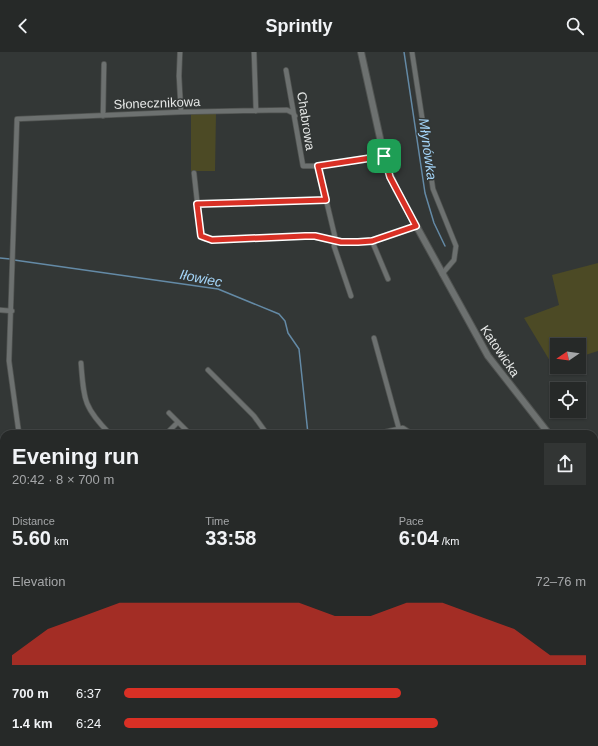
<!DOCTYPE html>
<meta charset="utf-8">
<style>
body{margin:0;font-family:Arial,sans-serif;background:#323534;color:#f1f3f6;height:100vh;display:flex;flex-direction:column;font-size:15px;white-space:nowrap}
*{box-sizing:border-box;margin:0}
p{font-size:13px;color:#a4a6a8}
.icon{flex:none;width:22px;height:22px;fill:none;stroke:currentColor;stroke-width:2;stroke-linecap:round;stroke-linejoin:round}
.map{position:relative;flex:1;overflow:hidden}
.sheet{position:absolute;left:0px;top:378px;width:598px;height:316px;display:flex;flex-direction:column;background:#262928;border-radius:12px 12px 0 0;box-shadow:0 1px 3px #0004,0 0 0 1px #424545}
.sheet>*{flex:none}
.needle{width:26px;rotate:257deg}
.controls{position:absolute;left:550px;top:286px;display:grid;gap:8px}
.controls a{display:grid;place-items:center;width:36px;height:36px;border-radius:0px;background:#262928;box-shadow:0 1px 3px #0004,0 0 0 1px #424545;font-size:20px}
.pin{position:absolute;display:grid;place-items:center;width:34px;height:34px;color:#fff;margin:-17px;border-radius:8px;box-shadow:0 2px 6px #0006}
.round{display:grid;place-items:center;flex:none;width:42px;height:42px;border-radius:0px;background:#323534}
.head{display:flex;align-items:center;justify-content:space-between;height:68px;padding:0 12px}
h1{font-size:22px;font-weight:600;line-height:30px}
.stats{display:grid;grid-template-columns:repeat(3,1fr);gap:6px;height:68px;padding:4px 12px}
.stats div{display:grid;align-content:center}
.stats b{font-size:20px;font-weight:600}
.stats small{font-size:11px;font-weight:400}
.stats p{font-size:11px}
.chart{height:112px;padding:8px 12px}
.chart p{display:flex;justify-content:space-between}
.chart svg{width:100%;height:72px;margin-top:4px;fill:#d93025;opacity:.7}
ul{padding:0 12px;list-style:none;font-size:13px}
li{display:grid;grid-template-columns:64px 48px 1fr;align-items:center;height:30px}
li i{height:10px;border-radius:5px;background:#d93025}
header{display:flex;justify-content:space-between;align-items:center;height:52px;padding:0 12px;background:#262928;font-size:18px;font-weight:600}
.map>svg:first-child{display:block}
.green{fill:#4c4a25}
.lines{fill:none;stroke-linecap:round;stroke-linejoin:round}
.stream{stroke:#648aa6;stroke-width:1.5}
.minor-casing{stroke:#505351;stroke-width:6}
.secondary-casing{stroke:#505351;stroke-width:8}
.minor{stroke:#6d7170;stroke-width:4.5}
.secondary{stroke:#6d7170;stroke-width:6}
.route-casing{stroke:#fff;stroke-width:8}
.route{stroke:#d93025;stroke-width:5}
.labels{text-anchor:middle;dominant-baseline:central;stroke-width:3;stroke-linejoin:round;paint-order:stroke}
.street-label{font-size:13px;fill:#e5e7e6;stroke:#333736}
.water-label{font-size:14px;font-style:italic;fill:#a4d5f9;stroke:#333736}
</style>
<header><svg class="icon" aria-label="back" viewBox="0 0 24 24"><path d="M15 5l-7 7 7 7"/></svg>Sprintly<svg class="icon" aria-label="search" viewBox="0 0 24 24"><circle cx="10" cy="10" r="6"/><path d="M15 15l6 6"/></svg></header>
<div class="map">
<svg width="598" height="694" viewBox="0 0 598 694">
<rect width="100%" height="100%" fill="#333736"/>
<!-- green -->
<path class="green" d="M 191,61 L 216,61 L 215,119 L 191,119 Z
M 598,211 L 598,299 L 579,305 L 579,293 L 557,293 L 557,312 L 553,314 L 524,266 L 559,253 L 552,223 Z
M 421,690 L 489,690 L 473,694 L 422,694 Z"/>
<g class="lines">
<!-- stream -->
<path class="stream" d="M 404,0 L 425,141 L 434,171 L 445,194
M 0,206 L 10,207
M 14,208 L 218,237 L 279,262 L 285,269 L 288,281 L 299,297 L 308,382
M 503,690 L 505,694"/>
<!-- minor casing -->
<g class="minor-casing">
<path id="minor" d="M 180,0 L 179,24 L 181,60
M 254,0 L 256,59
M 412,0 L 433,137 L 456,194 L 454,208 L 442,222
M 286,18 L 303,114 L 318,114 L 384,104
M 103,64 L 104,12
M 318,114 L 335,185 L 334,194 L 351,244
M 194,121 L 201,185 L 205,187 L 305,184 C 317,184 329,189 341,190 C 367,193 392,182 416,174
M 197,152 L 326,148
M 372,189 L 388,227
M 0,258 L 12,259
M 374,286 L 399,377
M 81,311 C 84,347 83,355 110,382
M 208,318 L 254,364 L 267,382
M 169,361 L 190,382
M 19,382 L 9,309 L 17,67 L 181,60 L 287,58 L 293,61 L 295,64
M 166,382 L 178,370
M 376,382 L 403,376 L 412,382
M 0,394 L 4,394
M 0,465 L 4,465
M 67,690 L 68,694
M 182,690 L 183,694
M 417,690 L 419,694"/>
</g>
<!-- secondary casing -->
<g class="secondary-casing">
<path id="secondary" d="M 361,0 L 386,113 L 396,137 L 488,304 L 549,382
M 594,452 L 598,458"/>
</g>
<!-- minor -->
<use href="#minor" class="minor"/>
<!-- secondary -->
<use href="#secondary" class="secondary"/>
</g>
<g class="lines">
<!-- route casing -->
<g class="route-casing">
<path id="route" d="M 384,104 L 390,125 L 416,174 L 372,189 L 358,190 L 341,190 L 315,184 L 305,184 L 212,188 L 201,184 L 197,152 L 326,148 L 318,114 Z"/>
</g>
<!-- route -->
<use href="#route" class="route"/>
</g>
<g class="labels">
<!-- street labels -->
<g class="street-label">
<text transform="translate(157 51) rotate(-2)">Słonecznikowa</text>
<text transform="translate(306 69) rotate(81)">Chabrowa</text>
<text transform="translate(500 299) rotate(56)">Katowicka</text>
</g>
<!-- water labels -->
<g class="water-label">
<text transform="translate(428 97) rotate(82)">Młynówka</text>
<text transform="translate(201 226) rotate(11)">Iłowiec</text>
</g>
</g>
</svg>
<div class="controls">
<a><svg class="needle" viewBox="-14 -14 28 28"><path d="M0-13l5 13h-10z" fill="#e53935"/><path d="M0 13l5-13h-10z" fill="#a4a6a8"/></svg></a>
<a><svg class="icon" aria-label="locate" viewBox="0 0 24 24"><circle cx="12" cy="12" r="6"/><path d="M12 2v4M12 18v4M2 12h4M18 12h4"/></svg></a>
</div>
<div class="pin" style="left:384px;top:104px;background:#1e9e55"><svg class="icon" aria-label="arrive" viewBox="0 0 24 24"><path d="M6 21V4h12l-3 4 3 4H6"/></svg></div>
<section class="sheet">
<div class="head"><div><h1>Evening run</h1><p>20:42 · 8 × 700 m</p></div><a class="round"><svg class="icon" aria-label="share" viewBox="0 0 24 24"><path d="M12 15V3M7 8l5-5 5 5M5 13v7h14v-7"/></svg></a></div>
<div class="stats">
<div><p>Distance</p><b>5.60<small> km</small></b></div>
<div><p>Time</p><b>33:58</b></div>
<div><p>Pace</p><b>6:04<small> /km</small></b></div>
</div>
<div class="chart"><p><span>Elevation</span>72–76 m</p>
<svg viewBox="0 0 160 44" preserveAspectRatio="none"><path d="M0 44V38L10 22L20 14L30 6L40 6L50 6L60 6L70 6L80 6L90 14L100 14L110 6L120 6L130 14L140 22L150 38L160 38V44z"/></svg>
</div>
<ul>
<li><b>700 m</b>6:37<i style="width:60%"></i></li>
<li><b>1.4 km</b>6:24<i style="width:68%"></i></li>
</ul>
</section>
</div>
